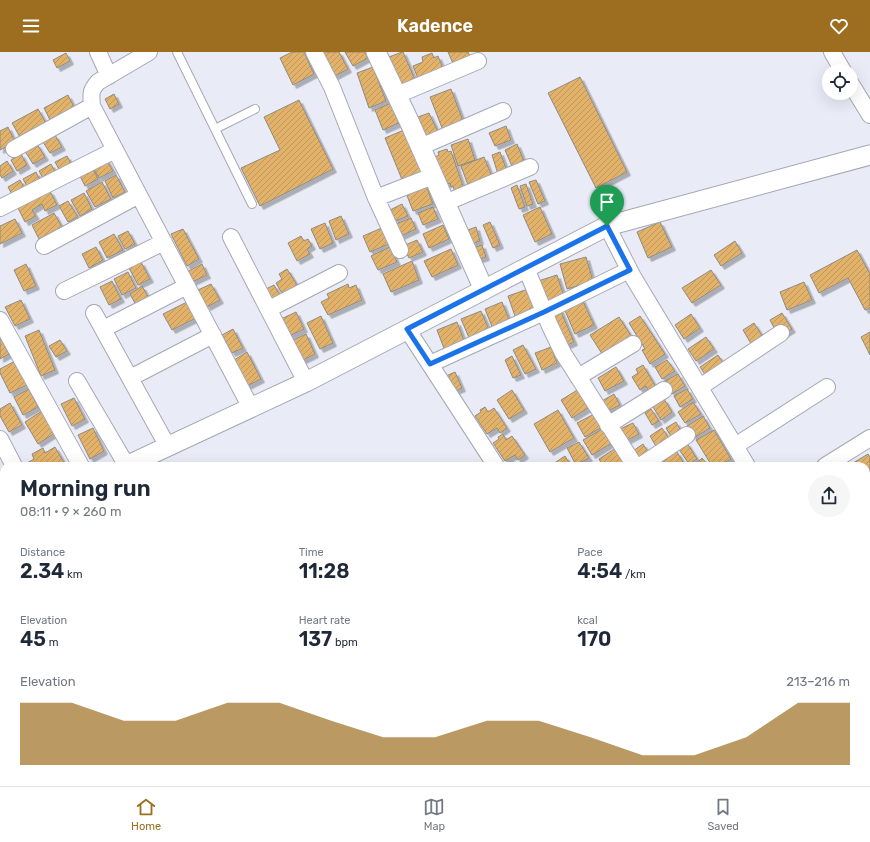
<!DOCTYPE html>
<meta charset="utf-8">
<style>
body{margin:0;font-family:Rubik,sans-serif;background:#f6f6f7;color:#1f2937;height:100vh;display:flex;flex-direction:column;font-size:15px;white-space:nowrap}
*{box-sizing:border-box;margin:0}
p{font-size:13px;color:#747a83}
.icon{flex:none;width:22px;height:22px;fill:none;stroke:currentColor;stroke-width:2;stroke-linecap:round;stroke-linejoin:round}
.map{position:relative;flex:1;overflow:hidden}
.side{position:absolute;left:0px;top:410px;width:870px;height:324px;display:flex;flex-direction:column;background:#fff;border-radius:12px 12px 0 0;box-shadow:0 4px 16px #0002}
.side>*{flex:none}
.buttons{position:absolute;left:822px;top:12px;display:grid;gap:8px}
.buttons a{display:grid;place-items:center;width:36px;height:36px;border-radius:50%;background:#fff;box-shadow:0 4px 16px #0002;font-size:20px}
.pin{position:absolute;display:grid;place-items:center;width:34px;height:34px;color:#fff;margin:-41px -17px;border-radius:50% 50% 50% 0;rotate:-45deg;box-shadow:0 0 4px #0007}
.pin .icon{rotate:45deg}
.round{display:grid;place-items:center;flex:none;width:42px;height:42px;border-radius:21px;background:#f6f6f7}
.summary{display:flex;align-items:center;justify-content:space-between;height:68px;padding:0 20px}
h1{font-size:22px;font-weight:600;line-height:30px}
.figures{display:grid;grid-template-columns:repeat(3,1fr);gap:6px;height:68px;padding:4px 20px}
.figures div{display:grid;align-content:center}
.figures b{font-size:20px;font-weight:600}
.figures small{font-size:11px;font-weight:400}
.figures p{font-size:11px}
.chart{height:112px;padding:8px 20px}
.chart p{display:flex;justify-content:space-between}
.chart svg{width:100%;height:72px;margin-top:4px;fill:#9d6e20;opacity:.7}
header{display:flex;justify-content:space-between;align-items:center;height:52px;padding:0 20px;background:#9d6e20;color:#fff;font-size:18px;font-weight:600}
.tab-bar{display:flex;justify-content:space-around;align-items:center;height:56px;border-top:1px solid #e0e1e3;background:#fff;font-size:11px;color:#747a83}
.tab-bar a{display:grid;justify-items:center;gap:2px}
.tab-bar .on{color:#9d6e20}
.map>svg:first-child{display:block}
.building{fill:url(#building-hatch);stroke:#908a81;filter:url(#shadow)}
.lines{fill:none;stroke-linecap:round;stroke-linejoin:round}
.service-casing{stroke:#a5a8b3;stroke-width:10}
.minor-casing{stroke:#a5a8b3;stroke-width:18}
.tertiary-casing{stroke:#a5a8b3;stroke-width:21}
.service{stroke:#fff;stroke-width:8}
.minor{stroke:#fff;stroke-width:16}
.tertiary{stroke:#fff;stroke-width:19}
.route-casing{stroke:#fff;stroke-width:8}
.route{stroke:#1a73e8;stroke-width:5}
</style>
<header><svg class="icon" aria-label="menu" viewBox="0 0 24 24"><path d="M4 6h16M4 12h16M4 18h16"/></svg>Kadence<svg class="icon" aria-label="heart" viewBox="0 0 24 24"><path d="M12 20l-8-8c-3-5 5-10 8-4 3-6 11-1 8 4z"/></svg></header>
<div class="map">
<svg width="870" height="734" viewBox="0 0 870 734">
<defs>
<pattern id="building-hatch" width="6" height="6" patternUnits="userSpaceOnUse"><rect width="6" height="6" fill="#e2b26b"/><path d="M-1 1l2-2M0 6l6-6M5 7l2-2" fill="none" stroke="#c1985c"/></pattern>
<filter id="shadow"><feDropShadow dx="3.5" dy="3.5" stdDeviation="0" flood-color="#0004"/></filter>
</defs>
<rect width="100%" height="100%" fill="#e9ecf7"/>
<!-- building -->
<path class="building" d="M 292,0 L 304,0 L 314,22 L 293,33 L 280,6 Z
M 320,0 L 339,0 L 348,17 L 333,25 Z
M 345,0 L 365,0 L 368,6 L 353,14 Z
M 402,0 L 403,0 L 416,30 L 402,36 L 389,5 Z
M 448,0 L 468,0 L 472,8 L 455,16 Z
M 66,1 L 70,9 L 57,16 L 53,8 Z
M 432,1 L 434,6 L 438,4 L 444,19 L 419,29 L 413,14 L 423,10 L 422,5 Z
M 373,15 L 386,49 L 369,56 L 357,21 Z
M 580,25 L 627,120 L 596,136 L 548,41 Z
M 451,37 L 465,74 L 444,81 L 430,45 Z
M 114,42 L 119,52 L 110,57 L 105,47 Z
M 68,43 L 75,57 L 51,70 L 44,56 Z
M 299,48 L 333,117 L 260,154 L 241,116 L 280,98 L 264,65 Z
M 391,51 L 399,71 L 383,78 L 375,58 Z
M 38,57 L 47,73 L 21,87 L 12,71 Z
M 429,61 L 438,80 L 426,85 L 418,65 Z
M 506,74 L 511,88 L 495,94 L 489,81 Z
M 8,75 L 15,90 L 0,98 L 0,79 Z
M 404,78 L 422,122 L 403,130 L 385,86 Z
M 55,83 L 62,95 L 50,101 L 43,90 Z
M 468,87 L 475,108 L 458,114 L 451,93 Z
M 37,92 L 45,105 L 33,112 L 25,99 Z
M 517,92 L 526,114 L 514,119 L 505,98 Z
M 447,97 L 448,100 L 451,99 L 465,140 L 456,143 L 453,134 L 451,135 L 450,131 L 445,133 L 435,105 L 439,103 L 438,100 Z
M 500,100 L 507,119 L 498,122 L 492,103 Z
M 21,102 L 27,113 L 17,119 L 11,108 Z
M 67,104 L 73,115 L 61,121 L 55,110 Z
M 105,105 L 113,119 L 99,126 L 91,112 Z
M 484,105 L 493,127 L 469,136 L 461,114 Z
M 7,109 L 13,119 L 2,126 L 0,123 L 0,114 Z
M 51,112 L 57,123 L 45,130 L 39,119 Z
M 92,115 L 98,127 L 85,134 L 79,122 Z
M 36,120 L 41,131 L 29,138 L 23,127 Z
M 116,123 L 125,140 L 113,146 L 105,129 Z
M 20,128 L 26,139 L 14,146 L 8,135 Z
M 536,128 L 545,149 L 538,152 L 529,130 Z
M 102,130 L 111,147 L 95,155 L 86,139 Z
M 526,132 L 533,152 L 527,154 L 520,134 Z
M 426,133 L 433,152 L 413,159 L 406,141 Z
M 517,133 L 525,155 L 519,157 L 511,136 Z
M 50,139 L 57,153 L 45,159 L 42,152 L 32,158 L 36,164 L 25,170 L 18,156 Z
M 608,139 L 615,155 L 605,160 L 597,144 Z
M 84,141 L 92,157 L 80,164 L 71,148 Z
M 68,149 L 78,165 L 68,170 L 59,154 Z
M 402,152 L 408,164 L 395,169 L 390,158 Z
M 433,155 L 438,167 L 423,173 L 418,161 Z
M 540,155 L 552,182 L 535,190 L 523,163 Z
M 54,161 L 62,175 L 39,187 L 32,173 Z
M 341,164 L 349,182 L 336,188 L 329,169 Z
M 411,166 L 416,177 L 401,184 L 396,172 Z
M 15,167 L 22,181 L 0,192 L 0,174 Z
M 490,170 L 500,193 L 493,196 L 483,173 Z
M 660,170 L 672,195 L 648,206 L 637,180 Z
M 325,171 L 333,191 L 320,197 L 311,177 Z
M 443,173 L 449,187 L 429,196 L 423,182 Z
M 384,175 L 391,191 L 370,200 L 363,184 Z
M 476,175 L 480,189 L 469,193 L 465,179 Z
M 183,177 L 199,207 L 187,214 L 171,182 Z
M 128,179 L 135,192 L 125,197 L 118,184 Z
M 114,182 L 123,198 L 107,206 L 99,190 Z
M 301,184 L 304,189 L 308,187 L 312,194 L 307,197 L 310,202 L 297,209 L 288,191 Z
M 417,188 L 423,200 L 409,206 L 403,194 Z
M 735,189 L 742,201 L 721,214 L 714,203 Z
M 482,193 L 486,205 L 477,208 L 473,196 Z
M 96,195 L 103,208 L 89,216 L 82,202 Z
M 390,195 L 397,210 L 378,218 L 371,204 Z
M 451,197 L 458,213 L 432,225 L 424,209 Z
M 857,198 L 870,222 L 870,256 L 865,258 L 848,226 L 819,241 L 810,223 Z
M 586,205 L 593,229 L 567,237 L 560,212 Z
M 412,209 L 419,228 L 391,240 L 383,222 Z
M 141,210 L 150,227 L 138,233 L 129,216 Z
M 26,212 L 36,234 L 24,239 L 14,218 Z
M 202,212 L 207,223 L 192,230 L 187,220 Z
M 287,217 L 299,236 L 284,245 L 276,231 L 282,227 L 279,222 Z
M 711,218 L 721,233 L 692,251 L 682,236 Z
M 128,220 L 136,236 L 122,243 L 114,227 Z
M 557,223 L 565,247 L 546,253 L 538,229 Z
M 112,229 L 121,247 L 109,253 L 100,235 Z
M 804,230 L 812,248 L 787,258 L 780,240 Z
M 211,232 L 220,248 L 207,255 L 198,238 Z
M 348,232 L 349,236 L 356,233 L 362,248 L 328,263 L 321,250 L 329,246 L 327,242 Z
M 274,233 L 283,248 L 273,254 L 264,238 Z
M 142,234 L 151,250 L 138,257 L 130,242 Z
M 528,237 L 536,259 L 516,267 L 508,244 Z
M 581,245 L 594,273 L 575,282 L 563,254 Z
M 21,248 L 30,267 L 15,274 L 5,255 Z
M 189,249 L 198,265 L 172,278 L 163,262 Z
M 502,250 L 510,270 L 493,277 L 485,257 Z
M 559,255 L 574,290 L 563,295 L 548,260 Z
M 481,259 L 490,280 L 470,288 L 461,267 Z
M 296,260 L 304,277 L 287,285 L 279,268 Z
M 782,261 L 792,277 L 779,285 L 770,268 Z
M 691,262 L 700,276 L 684,287 L 675,273 Z
M 321,264 L 333,291 L 320,297 L 307,271 Z
M 640,264 L 665,302 L 650,312 L 642,298 L 645,297 L 629,271 Z
M 619,265 L 633,287 L 604,305 L 590,283 Z
M 457,270 L 465,291 L 445,299 L 437,278 Z
M 754,271 L 765,288 L 753,295 L 743,278 Z
M 233,277 L 243,296 L 232,301 L 222,283 Z
M 39,278 L 55,318 L 41,324 L 25,284 Z
M 870,280 L 870,303 L 861,285 Z
M 306,282 L 315,302 L 299,310 L 289,290 Z
M 0,284 L 9,302 L 0,307 Z
M 706,285 L 714,297 L 696,309 L 688,297 Z
M 60,288 L 67,299 L 56,305 L 49,294 Z
M 523,293 L 536,317 L 525,322 L 513,298 Z
M 551,295 L 557,311 L 542,318 L 535,301 Z
M 247,300 L 261,327 L 247,334 L 234,308 Z
M 718,303 L 726,315 L 708,327 L 700,315 Z
M 512,304 L 521,323 L 513,326 L 505,308 Z
M 667,308 L 675,319 L 662,327 L 655,315 Z
M 15,309 L 27,333 L 10,341 L 0,321 L 0,317 Z
M 643,313 L 656,335 L 649,340 L 646,334 L 640,338 L 632,325 L 638,321 L 636,317 Z
M 616,315 L 624,329 L 605,339 L 598,326 Z
M 455,320 L 462,336 L 453,340 L 446,324 Z
M 678,322 L 685,334 L 672,342 L 665,329 Z
M 29,337 L 38,355 L 23,363 L 14,345 Z
M 579,337 L 590,355 L 572,366 L 561,348 Z
M 687,337 L 693,347 L 680,355 L 674,344 Z
M 512,338 L 524,358 L 509,367 L 497,348 Z
M 614,342 L 620,353 L 608,359 L 602,349 Z
M 74,346 L 85,367 L 72,374 L 61,352 Z
M 664,347 L 672,360 L 661,368 L 653,355 Z
M 693,350 L 701,362 L 685,371 L 678,360 Z
M 10,351 L 22,373 L 9,380 L 0,364 L 0,357 Z
M 485,355 L 488,360 L 494,356 L 507,376 L 500,381 L 497,376 L 487,382 L 475,364 L 481,360 L 480,358 Z
M 651,357 L 659,369 L 652,373 L 645,361 Z
M 558,358 L 574,386 L 550,400 L 534,372 Z
M 42,359 L 55,381 L 38,392 L 25,370 Z
M 594,362 L 602,375 L 585,385 L 577,371 Z
M 703,364 L 710,376 L 694,386 L 687,374 Z
M 676,370 L 683,382 L 673,388 L 666,376 Z
M 633,371 L 639,382 L 626,389 L 620,377 Z
M 93,376 L 104,399 L 90,407 L 78,383 Z
M 604,376 L 612,391 L 592,403 L 583,388 Z
M 662,376 L 670,388 L 657,396 L 650,384 Z
M 714,378 L 731,407 L 719,414 L 712,414 L 696,388 Z
M 503,382 L 506,388 L 512,384 L 525,403 L 518,408 L 515,403 L 505,409 L 493,391 L 499,387 L 498,385 Z
M 579,390 L 589,406 L 576,413 L 567,396 Z
M 687,391 L 697,407 L 689,412 L 678,396 Z
M 643,392 L 650,403 L 640,409 L 633,399 Z
M 55,395 L 66,414 L 29,414 L 27,411 L 34,407 L 32,402 L 43,396 L 45,401 Z
M 616,396 L 624,409 L 616,414 L 603,414 L 599,407 Z
M 677,400 L 685,413 L 682,414 L 666,414 L 663,408 Z
M 868,402 L 870,405 L 870,431 L 866,434 L 866,414 L 848,414 Z
M 565,404 L 571,414 L 554,414 L 553,412 Z
M 702,406 L 709,414 L 700,414 L 697,411 Z
M 4,419 L 4,446 L 0,448 L 0,421 Z
M 866,515 L 870,519 L 870,530 L 866,534 Z
M 870,533 L 870,553 L 869,553 L 866,550 L 866,536 Z"/>
<g class="lines">
<!-- service casing -->
<g class="service-casing">
<path id="service" d="M 177,0 L 252,152
M 215,77 L 255,57"/>
</g>
<!-- minor casing -->
<g class="minor-casing">
<path id="minor" d="M 98,0 L 109,24
M 149,0 L 98,30 C 90,39 91,42 92,54 L 251,356
M 314,0 L 332,35 L 376,146 L 400,198
M 832,0 L 843,19
M 851,32 L 870,63
M 397,43 L 478,9
M 420,95 L 503,59
M 14,97 L 92,54
M 376,146 L 433,124
M 445,151 L 530,115
M 0,156 L 115,98
M 607,174 L 633,225 L 747,414
M 231,185 L 306,330
M 44,194 L 139,143
M 526,216 L 550,274 L 563,301 L 635,414
M 64,239 L 164,190
M 269,257 L 339,221
M 94,261 L 168,395
M 0,268 L 81,414
M 103,277 L 187,234
M 407,277 L 496,414
M 430,312 L 544,260 L 629,218
M 578,325 L 633,292
M 130,326 L 213,283
M 77,329 L 127,414
M 700,335 L 781,281
M 608,373 L 664,338
M 0,387 L 14,414
M 735,394 L 827,335
M 640,414 L 687,383
M 825,414 L 870,386
M 866,504 L 870,508
M 606,730 L 610,734
M 767,730 L 770,734
M 864,730 L 867,734
M 658,734 L 663,730"/>
</g>
<!-- tertiary casing -->
<g class="tertiary-casing">
<path id="tertiary" d="M 376,0 L 409,69 L 484,238
M 126,414 L 306,330 L 607,174 L 870,103
M 0,473 L 4,471"/>
</g>
<!-- service -->
<use href="#service" class="service"/>
<!-- minor -->
<use href="#minor" class="minor"/>
<!-- tertiary -->
<use href="#tertiary" class="tertiary"/>
</g>
<g class="lines">
<!-- route casing -->
<g class="route-casing">
<path id="route" d="M 607,174 L 630,218 L 544,260 L 430,312 L 407,277 Z"/>
</g>
<!-- route -->
<use href="#route" class="route"/>
</g>
</svg>
<div class="buttons">
<a><svg class="icon" aria-label="locate" viewBox="0 0 24 24"><circle cx="12" cy="12" r="6"/><path d="M12 2v4M12 18v4M2 12h4M18 12h4"/></svg></a>
</div>
<div class="pin" style="left:607px;top:174px;background:#1e9e55"><svg class="icon" aria-label="arrive" viewBox="0 0 24 24"><path d="M6 21V4h12l-3 4 3 4H6"/></svg></div>
<section class="side">
<div class="summary"><div><h1>Morning run</h1><p>08:11 · 9 × 260 m</p></div><a class="round"><svg class="icon" aria-label="share" viewBox="0 0 24 24"><path d="M12 15V3M7 8l5-5 5 5M5 13v7h14v-7"/></svg></a></div>
<div class="figures">
<div><p>Distance</p><b>2.34<small> km</small></b></div>
<div><p>Time</p><b>11:28</b></div>
<div><p>Pace</p><b>4:54<small> /km</small></b></div>
</div>
<div class="figures">
<div><p>Elevation</p><b>45<small> m</small></b></div>
<div><p>Heart rate</p><b>137<small> bpm</small></b></div>
<div><p>kcal</p><b>170</b></div>
</div>
<div class="chart"><p><span>Elevation</span>213–216 m</p>
<svg viewBox="0 0 160 44" preserveAspectRatio="none"><path d="M0 44V6L10 6L20 17L30 17L40 6L50 6L60 17L70 27L80 27L90 17L100 17L110 27L120 38L130 38L140 27L150 6L160 6V44z"/></svg>
</div>
</section>
</div>
<nav class="tab-bar">
<a class="on"><svg class="icon" aria-label="home" viewBox="0 0 24 24"><path d="M3 11l9-7 9 7M6 9v11h12V9"/></svg>Home</a>
<a><svg class="icon" aria-label="map" viewBox="0 0 24 24"><path d="M3 6l6-2 6 2 6-2v14l-6 2-6-2-6 2zM9 4v14M15 6v14"/></svg>Map</a>
<a><svg class="icon" aria-label="saved" viewBox="0 0 24 24"><path d="M7 4h10v16l-5-4-5 4z"/></svg>Saved</a>
</nav>
